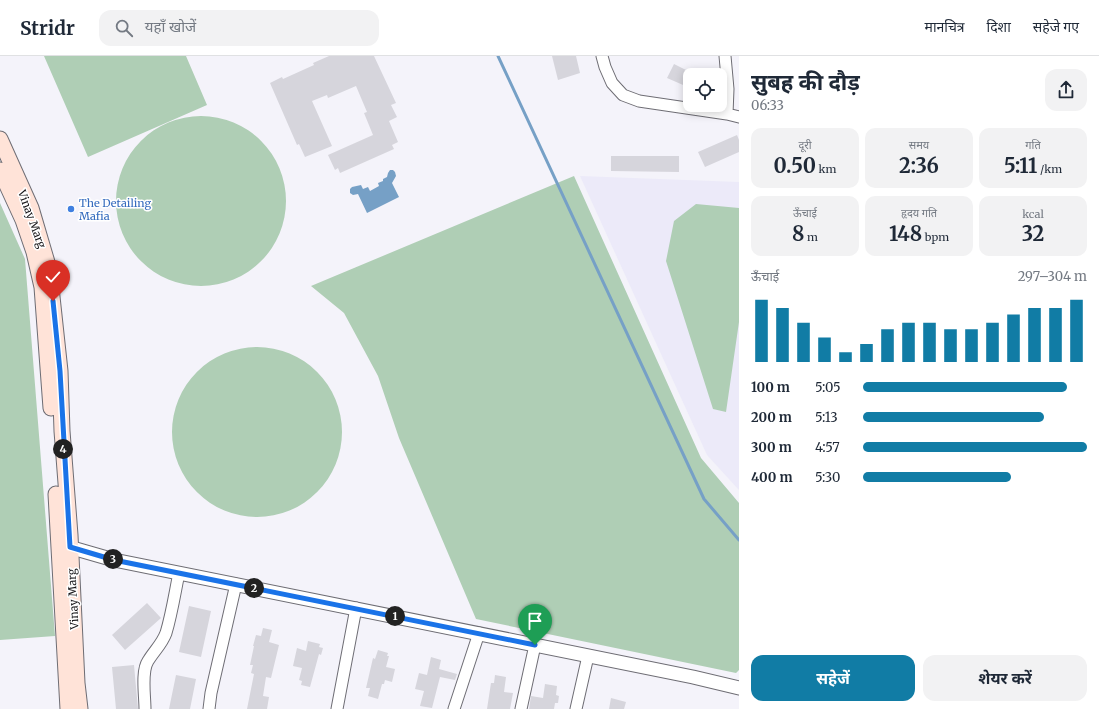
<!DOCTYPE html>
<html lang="hi">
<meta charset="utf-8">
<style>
body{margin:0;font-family:Merriweather,"Noto Sans Devanagari",serif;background:#f2f2f3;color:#1f2937;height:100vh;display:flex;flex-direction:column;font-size:15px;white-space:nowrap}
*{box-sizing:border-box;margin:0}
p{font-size:13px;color:#747a83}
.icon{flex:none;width:22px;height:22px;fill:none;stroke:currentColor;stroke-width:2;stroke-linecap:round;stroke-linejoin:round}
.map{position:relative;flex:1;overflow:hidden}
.side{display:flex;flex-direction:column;background:#fff;width:360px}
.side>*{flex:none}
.controls{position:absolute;left:683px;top:12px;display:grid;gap:8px}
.controls a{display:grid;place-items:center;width:44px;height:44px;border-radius:8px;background:#fff;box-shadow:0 2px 10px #0003;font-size:20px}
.pin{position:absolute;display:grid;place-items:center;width:34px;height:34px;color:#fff;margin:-41px -17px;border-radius:50% 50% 50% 0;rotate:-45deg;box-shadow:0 0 4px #0007}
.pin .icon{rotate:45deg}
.km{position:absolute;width:20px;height:20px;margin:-10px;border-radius:50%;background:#222;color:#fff;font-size:11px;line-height:20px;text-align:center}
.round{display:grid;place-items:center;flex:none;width:42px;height:42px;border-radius:12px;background:#f2f2f3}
.summary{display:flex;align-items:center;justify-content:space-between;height:68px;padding:0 12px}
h1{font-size:22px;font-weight:700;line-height:30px}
.stats{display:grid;grid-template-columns:repeat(3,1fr);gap:6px;height:68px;padding:4px 12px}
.stats div{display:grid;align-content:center;border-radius:10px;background:#f2f2f3;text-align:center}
.stats b{font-size:20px;font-weight:700}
.stats small{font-size:11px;font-weight:400}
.stats p{font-size:11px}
.chart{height:112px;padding:8px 12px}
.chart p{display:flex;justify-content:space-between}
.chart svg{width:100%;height:72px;margin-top:4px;stroke:#117ca5;stroke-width:6}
.primary-button{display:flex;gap:8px;margin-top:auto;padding:8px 12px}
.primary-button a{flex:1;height:46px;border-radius:12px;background:#117ca5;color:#fff;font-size:16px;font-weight:700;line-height:46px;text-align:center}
.primary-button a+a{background:#f2f2f3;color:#1f2937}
ul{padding:0 12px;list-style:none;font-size:13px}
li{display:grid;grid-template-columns:64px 48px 1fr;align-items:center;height:30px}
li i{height:10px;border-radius:5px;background:#117ca5}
header{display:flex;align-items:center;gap:24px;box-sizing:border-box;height:56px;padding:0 20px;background:#fff;border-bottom:1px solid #e0e1e3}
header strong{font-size:19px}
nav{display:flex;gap:22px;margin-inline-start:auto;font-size:14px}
.search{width:280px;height:36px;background:#f2f2f3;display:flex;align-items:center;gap:10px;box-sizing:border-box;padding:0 14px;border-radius:12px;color:#747a83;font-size:15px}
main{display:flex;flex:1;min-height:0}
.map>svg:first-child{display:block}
.built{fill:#eceaf9}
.green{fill:#afceb5}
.water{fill:#76a0c6}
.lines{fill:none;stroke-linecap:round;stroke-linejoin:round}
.stream{stroke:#76a0c6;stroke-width:3}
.building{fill:#d6d5dc}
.minor-casing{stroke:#6e6d74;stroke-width:13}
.tertiary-casing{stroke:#6e6d74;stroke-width:15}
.secondary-casing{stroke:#6e6d74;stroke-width:17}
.minor{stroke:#fff;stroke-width:11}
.tertiary{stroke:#fff;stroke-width:13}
.secondary{stroke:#ffe3d8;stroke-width:15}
.route-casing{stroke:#fff;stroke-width:8}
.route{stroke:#1a73e8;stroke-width:5}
.shop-dot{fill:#3f7fe0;stroke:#fff;stroke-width:1.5}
.labels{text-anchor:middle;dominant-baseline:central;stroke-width:3;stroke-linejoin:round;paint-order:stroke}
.shop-label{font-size:11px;fill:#366cbe;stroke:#fff;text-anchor:start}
.street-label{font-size:11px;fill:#161518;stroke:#fff}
</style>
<header>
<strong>Stridr</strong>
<div class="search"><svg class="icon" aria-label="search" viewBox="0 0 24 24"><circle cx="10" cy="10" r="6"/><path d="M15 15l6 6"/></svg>यहाँ खोजें</div>
<nav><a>मानचित्र</a><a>दिशा</a><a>सहेजे गए</a></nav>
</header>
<main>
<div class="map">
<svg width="739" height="653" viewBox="0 0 739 653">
<rect width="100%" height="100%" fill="#f4f3fa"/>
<!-- built -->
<path class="built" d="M 580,120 L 739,126 L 739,434 L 707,399 Z"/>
<!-- green -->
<path class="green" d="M 44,0 L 186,0 L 207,49 L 88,101 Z
M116 145a85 85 0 1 1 170 0a85 85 0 1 1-170 0Z
M 574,120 L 701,402 L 739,447 L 739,614 L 736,617 L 476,563 L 399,382 L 378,320 L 344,257 L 311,230 Z
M 0,147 L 25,203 L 55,580 L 0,584 Z
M 696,148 L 739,152 L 739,266 L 726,356 L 713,353 L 666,205 L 674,165 Z
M172 376a85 85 0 1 1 170 0a85 85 0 1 1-170 0Z"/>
<!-- water -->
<path class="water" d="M 390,114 L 393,114 L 395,116 L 396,120 L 392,127 L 399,141 L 367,157 L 358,138 L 353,139 L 350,137 L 350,133 L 352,131 L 361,129 L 363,133 L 368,131 L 370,135 L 379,130 L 378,127 L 383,125 L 383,123 L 387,121 L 388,117 Z"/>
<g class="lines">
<!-- stream -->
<path class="stream" d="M 498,0 L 704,443 L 739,484"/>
</g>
<!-- building -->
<path class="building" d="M 329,0 L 374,0 L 396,47 L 391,49 L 397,61 L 389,65 L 398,86 L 392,89 L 394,93 L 340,117 L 338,112 L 335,114 L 328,99 L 373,79 L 364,57 L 367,56 L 356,30 L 328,42 L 327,39 L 312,45 L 332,90 L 305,101 L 299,88 L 297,89 L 270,27 L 282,21 L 283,23 L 314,9 L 313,7 Z
M 552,0 L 576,0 L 580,17 L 558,24 Z
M 674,8 L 690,16 L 690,32 L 667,22 Z
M 737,79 L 739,84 L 739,96 L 705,111 L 698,96 Z
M 611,100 L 679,100 L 679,116 L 611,115 Z
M 147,547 L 161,562 L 125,594 L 112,579 Z
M 189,550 L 211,555 L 201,601 L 179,596 Z
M 263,572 L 272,574 L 269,586 L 279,589 L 271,622 L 266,621 L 263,640 L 269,641 L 267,653 L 247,653 L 254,618 L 251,617 L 253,609 L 250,609 L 254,590 L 253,590 L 256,579 L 261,580 Z
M 308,585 L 320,588 L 319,591 L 323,592 L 321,599 L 319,598 L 310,631 L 301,629 L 302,625 L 299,624 L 302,612 L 293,610 L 297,592 L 306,595 Z
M 378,594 L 388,597 L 387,600 L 389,600 L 386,611 L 395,613 L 392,626 L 385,624 L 384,628 L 382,628 L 378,643 L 368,640 L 370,632 L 366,632 L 373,602 L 375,603 Z
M 431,601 L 441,604 L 439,613 L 457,618 L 455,624 L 440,621 L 432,652 L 420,650 L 424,635 L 415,633 L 419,617 L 427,619 Z
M 134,609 L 138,653 L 116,653 L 112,611 Z
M 176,619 L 196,623 L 190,653 L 169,653 Z
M 495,619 L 506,621 L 504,636 L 513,637 L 510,653 L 487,653 L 491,627 L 494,627 Z
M 545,628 L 557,630 L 556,639 L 559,640 L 558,647 L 555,647 L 554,653 L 529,653 L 531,640 L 543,642 Z
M 611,642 L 626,646 L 624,653 L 609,653 Z"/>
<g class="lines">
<!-- minor casing -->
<g class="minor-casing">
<path id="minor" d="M 602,0 L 605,11 L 612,27 L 623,39 L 639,45 L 727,58
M 725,0 L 728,33 L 727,58 L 739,61
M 145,653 C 145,640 141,615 148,605 C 154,595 162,588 166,577 C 172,557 175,536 179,517
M 209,653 L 211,637 L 236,528
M 337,653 L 356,552
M 454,653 L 479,577
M 521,653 L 535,589
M 576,653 L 588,600"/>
</g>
<!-- tertiary casing -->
<g class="tertiary-casing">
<path id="tertiary" d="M 62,489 L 114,504 L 693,621 L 739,632"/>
</g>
<!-- secondary casing -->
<g class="secondary-casing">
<path id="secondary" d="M 0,83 L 31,152 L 49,213 L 60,315 L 62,375 L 70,479 L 77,627 L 80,653
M 0,114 L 23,164 L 34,196 L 42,231 L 51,352
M 56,438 L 68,653"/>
</g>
<!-- minor -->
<use href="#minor" class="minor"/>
<!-- tertiary -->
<use href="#tertiary" class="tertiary"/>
<!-- secondary -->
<use href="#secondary" class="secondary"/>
</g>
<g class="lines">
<!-- route casing -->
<g class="route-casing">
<path id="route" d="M 53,245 L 60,315 L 70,491 L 114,504 L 535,589"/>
</g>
<!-- route -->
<use href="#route" class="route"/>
</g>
<!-- markers -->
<circle class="shop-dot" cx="71" cy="153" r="4"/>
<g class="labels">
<!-- shop labels -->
<g class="shop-label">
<text x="79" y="147">The Detailing<tspan x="79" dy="13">Mafia</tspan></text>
</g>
<!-- street labels -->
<g class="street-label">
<text transform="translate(32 163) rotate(70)">Vinay Marg</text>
<text transform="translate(73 543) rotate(-93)">Vinay Marg</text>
</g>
</g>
</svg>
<div class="controls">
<a><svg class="icon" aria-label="locate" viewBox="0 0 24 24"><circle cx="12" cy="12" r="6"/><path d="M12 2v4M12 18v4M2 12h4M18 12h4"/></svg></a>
</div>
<div class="pin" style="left:535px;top:589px;background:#1e9e55"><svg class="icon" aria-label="arrive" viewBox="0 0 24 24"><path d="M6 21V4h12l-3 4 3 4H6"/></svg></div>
<div class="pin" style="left:53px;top:245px;background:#d93025"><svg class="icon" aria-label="check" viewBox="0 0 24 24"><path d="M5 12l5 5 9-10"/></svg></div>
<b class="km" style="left:395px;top:560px">1</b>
<b class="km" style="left:254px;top:532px">2</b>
<b class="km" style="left:113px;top:503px">3</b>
<b class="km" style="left:63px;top:393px">4</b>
</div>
<section class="side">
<div class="summary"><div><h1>सुबह की दौड़</h1><p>06:33</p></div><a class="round"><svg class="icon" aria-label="share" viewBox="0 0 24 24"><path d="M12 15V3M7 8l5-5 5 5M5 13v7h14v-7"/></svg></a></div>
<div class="stats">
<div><p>दूरी</p><b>0.50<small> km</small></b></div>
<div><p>समय</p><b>2:36</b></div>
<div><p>गति</p><b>5:11<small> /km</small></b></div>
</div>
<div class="stats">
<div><p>ऊँचाई</p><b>8<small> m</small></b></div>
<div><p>हृदय गति</p><b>148<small> bpm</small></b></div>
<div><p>kcal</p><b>32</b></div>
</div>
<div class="chart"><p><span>ऊँचाई</span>297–304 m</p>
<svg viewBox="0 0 160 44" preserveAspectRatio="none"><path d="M5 44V6M15 44V11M25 44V20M35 44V29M45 44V38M55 44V33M65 44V24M75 44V20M85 44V20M95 44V24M105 44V24M115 44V20M125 44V15M135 44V11M145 44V11M155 44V6"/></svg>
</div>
<ul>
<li><b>100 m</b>5:05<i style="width:91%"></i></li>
<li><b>200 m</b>5:13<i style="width:81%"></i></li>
<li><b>300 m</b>4:57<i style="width:100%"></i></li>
<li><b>400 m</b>5:30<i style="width:66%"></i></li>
</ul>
<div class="primary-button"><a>सहेजें</a><a>शेयर करें</a></div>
</section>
</main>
